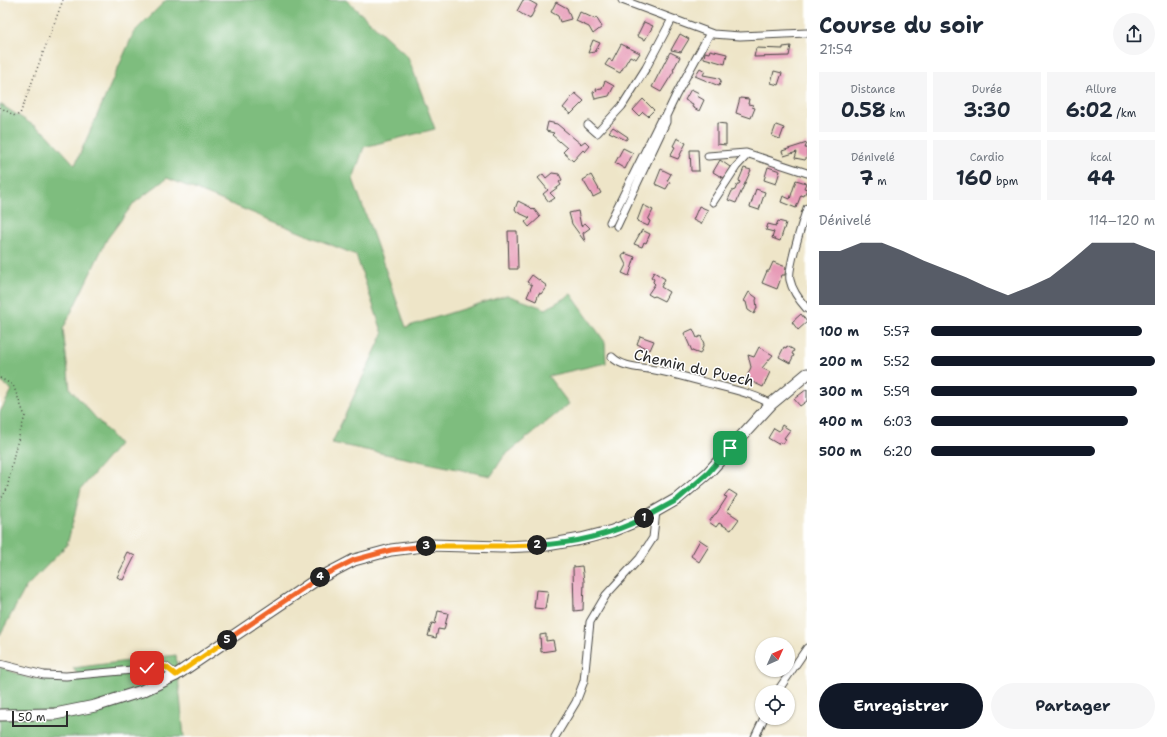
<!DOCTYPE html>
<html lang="fr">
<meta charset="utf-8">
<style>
body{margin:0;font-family:"Shantell Sans",sans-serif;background:#f6f6f7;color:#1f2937;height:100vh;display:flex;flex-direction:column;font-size:15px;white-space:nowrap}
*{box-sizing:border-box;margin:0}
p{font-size:13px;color:#747a83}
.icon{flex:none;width:22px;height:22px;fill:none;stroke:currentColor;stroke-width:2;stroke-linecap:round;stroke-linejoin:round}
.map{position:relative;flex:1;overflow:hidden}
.panel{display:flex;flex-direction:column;background:#fff;width:360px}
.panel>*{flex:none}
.needle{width:26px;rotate:45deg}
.buttons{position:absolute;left:755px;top:637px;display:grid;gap:8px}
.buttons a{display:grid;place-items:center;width:40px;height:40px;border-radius:50%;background:#fff;box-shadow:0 1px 3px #0004;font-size:20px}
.scale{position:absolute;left:12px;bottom:10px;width:56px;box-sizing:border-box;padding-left:4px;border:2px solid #2b2b2b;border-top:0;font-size:11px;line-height:14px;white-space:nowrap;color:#2b2b2b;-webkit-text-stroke:3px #fff;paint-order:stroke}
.pin{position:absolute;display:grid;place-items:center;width:34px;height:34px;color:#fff;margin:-17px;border-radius:8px;box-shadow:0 2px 6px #0006}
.km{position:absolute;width:20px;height:20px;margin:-10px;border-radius:50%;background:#222;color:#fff;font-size:11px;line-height:20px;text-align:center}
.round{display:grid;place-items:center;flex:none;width:42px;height:42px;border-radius:21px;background:#f6f6f7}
.summary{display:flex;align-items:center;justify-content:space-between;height:68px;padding:0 12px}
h1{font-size:22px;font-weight:700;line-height:30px}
.metrics{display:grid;grid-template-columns:repeat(3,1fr);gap:6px;height:68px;padding:4px 12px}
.metrics div{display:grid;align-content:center;border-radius:0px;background:#f6f6f7;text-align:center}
.metrics b{font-size:20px;font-weight:700}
.metrics small{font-size:11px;font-weight:400}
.metrics p{font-size:11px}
.chart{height:112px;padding:8px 12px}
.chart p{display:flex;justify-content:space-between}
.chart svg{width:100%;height:72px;margin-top:4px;fill:#111827;opacity:.7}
.cta{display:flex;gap:8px;margin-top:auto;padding:8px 12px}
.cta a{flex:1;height:46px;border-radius:24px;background:#111827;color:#fff;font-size:16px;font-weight:700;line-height:46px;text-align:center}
.cta a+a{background:#f6f6f7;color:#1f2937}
ul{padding:0 12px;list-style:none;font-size:13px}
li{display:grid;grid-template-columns:64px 48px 1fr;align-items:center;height:30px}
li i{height:10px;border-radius:5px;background:#111827}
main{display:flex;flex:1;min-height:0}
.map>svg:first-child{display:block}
.forest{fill:#7ebd7e;stroke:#547454}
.building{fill:#e79bb7}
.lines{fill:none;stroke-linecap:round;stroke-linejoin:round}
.minor-casing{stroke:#484743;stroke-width:9}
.secondary-casing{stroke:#484743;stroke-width:13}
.path{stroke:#484743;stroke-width:1.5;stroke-dasharray:1 3;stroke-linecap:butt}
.minor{stroke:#fff;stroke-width:7}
.secondary{stroke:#fff;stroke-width:11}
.split-1-casing{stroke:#fff;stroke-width:8}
.split-2-casing{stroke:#fff;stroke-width:8}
.split-3-casing{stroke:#fff;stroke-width:8}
.split-4-casing{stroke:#fff;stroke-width:8}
.split-5-casing{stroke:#fff;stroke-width:8}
.split-6-casing{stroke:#fff;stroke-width:8}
.split-1{stroke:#22a559;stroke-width:5}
.split-2{stroke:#22a559;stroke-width:5}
.split-3{stroke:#f5b400;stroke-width:5}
.split-4{stroke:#f0652b;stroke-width:5}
.split-5{stroke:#f0652b;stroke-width:5}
.split-6{stroke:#f5b400;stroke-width:5}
.labels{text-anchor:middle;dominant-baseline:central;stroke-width:3;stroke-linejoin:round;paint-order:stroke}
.street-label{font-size:15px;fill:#2b2b2b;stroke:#fff}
</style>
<main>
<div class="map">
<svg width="807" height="737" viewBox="0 0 807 737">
<rect width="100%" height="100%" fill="#fff"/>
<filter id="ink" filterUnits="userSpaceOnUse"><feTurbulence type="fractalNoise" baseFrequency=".025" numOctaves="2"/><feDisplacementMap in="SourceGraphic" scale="8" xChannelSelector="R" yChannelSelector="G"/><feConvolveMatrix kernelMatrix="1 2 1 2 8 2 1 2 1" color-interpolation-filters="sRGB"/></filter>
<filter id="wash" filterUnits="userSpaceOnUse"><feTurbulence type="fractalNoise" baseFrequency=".012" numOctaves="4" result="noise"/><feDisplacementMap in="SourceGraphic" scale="16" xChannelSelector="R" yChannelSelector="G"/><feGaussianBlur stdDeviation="0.9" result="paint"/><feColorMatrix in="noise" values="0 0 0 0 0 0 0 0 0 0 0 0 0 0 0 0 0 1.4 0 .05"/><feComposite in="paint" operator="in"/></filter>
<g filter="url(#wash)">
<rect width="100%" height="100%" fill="#eee5c8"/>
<!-- forest -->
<path class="forest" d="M 166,0 L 346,0 L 408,57 L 435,129 L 364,147 L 353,179 L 406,327 L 507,295 L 546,309 L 571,294 L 605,342 L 606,363 L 548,376 L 569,404 L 504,456 L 491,476 L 332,443 L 383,334 L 356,255 L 167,178 L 133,204 L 107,239 L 63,329 L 70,389 L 119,444 L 81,489 L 67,545 L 26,587 L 0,635 L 0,412 L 12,390 L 0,381 L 0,104 L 47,134 L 75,165 L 134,32 Z
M 176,655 L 184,737 L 0,737 L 0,667 L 29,678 L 81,680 L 73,668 Z"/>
<g id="blocks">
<!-- building -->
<path class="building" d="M 523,0 L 528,0 L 537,5 L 530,19 L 517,11 Z
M 556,2 L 567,8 L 571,19 L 560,22 L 558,16 L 551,12 Z
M 580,12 L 595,19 L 596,17 L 602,27 L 593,34 L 589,27 L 576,21 Z
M 644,22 L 653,26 L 645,40 L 637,36 Z
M 680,34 L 689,39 L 681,52 L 671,50 Z
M 593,40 L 600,43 L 595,52 L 588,53 Z
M 621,44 L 640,53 L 636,59 L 630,56 L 620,73 L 605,65 L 609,59 L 612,61 Z
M 791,46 L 789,56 L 754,57 L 756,48 L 783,49 L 783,47 Z
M 710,50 L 727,54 L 725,64 L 704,58 L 705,52 L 709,53 Z
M 670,52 L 680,57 L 673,70 L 674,71 L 661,92 L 652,87 Z
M 700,68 L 705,71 L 703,75 L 719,78 L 719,79 L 721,80 L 719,86 L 695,76 Z
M 774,71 L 782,73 L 778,85 L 771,83 Z
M 605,81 L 614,86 L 609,96 L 595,99 L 593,92 L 597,91 L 596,89 L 602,88 Z
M 691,89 L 699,93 L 697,96 L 704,100 L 699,111 L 692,107 L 693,104 L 685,100 Z
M 575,93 L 584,101 L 571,114 L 563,108 Z
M 740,98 L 749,99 L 748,104 L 753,105 L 752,107 L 755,108 L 751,118 L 736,113 Z
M 643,99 L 654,110 L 648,116 L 643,112 L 639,116 L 633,110 Z
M 548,122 L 557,124 L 581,144 L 585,141 L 590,146 L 585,152 L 583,150 L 573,161 L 563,152 L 567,148 L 552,135 L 554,133 L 546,131 Z
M 717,123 L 726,124 L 726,145 L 717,144 Z
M 776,125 L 784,128 L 780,139 L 772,136 Z
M 613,127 L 628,137 L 626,140 L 609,132 Z
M 677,138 L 686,143 L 678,159 L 670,156 L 675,147 L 673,146 Z
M 807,143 L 805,148 L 807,148 L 807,157 L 805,160 L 795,158 L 797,152 L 784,156 L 782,151 Z
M 623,148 L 633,153 L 625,169 L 615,163 Z
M 690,150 L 698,150 L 699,171 L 691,171 Z
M 720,160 L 730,167 L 723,178 L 713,172 Z
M 768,167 L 780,171 L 776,184 L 764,180 Z
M 744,168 L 751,170 L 736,203 L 728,200 L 732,191 L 735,190 L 737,185 L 740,183 L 739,180 Z
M 661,169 L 671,174 L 667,181 L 670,182 L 666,189 L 655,184 Z
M 552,173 L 559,174 L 562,180 L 559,182 L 561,185 L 550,193 L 555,198 L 549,202 L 543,194 L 548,190 L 538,178 L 543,174 L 546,178 Z
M 591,175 L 601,193 L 593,197 L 583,180 Z
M 796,180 L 806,183 L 804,188 L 807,189 L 804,196 L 801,195 L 796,208 L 781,202 L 783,196 L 790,199 Z
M 756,189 L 765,192 L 759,210 L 750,207 Z
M 518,201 L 530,207 L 533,210 L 534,209 L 540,217 L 529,227 L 525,222 L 530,218 L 517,212 L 515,209 Z
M 643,205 L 653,210 L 648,220 L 650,221 L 648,226 L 637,221 Z
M 699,206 L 708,210 L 701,224 L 693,220 Z
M 578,211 L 581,226 L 585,223 L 590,228 L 583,233 L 585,242 L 572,224 L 569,213 Z
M 778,221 L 786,223 L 780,241 L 772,238 L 774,232 L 766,230 L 768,224 L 776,226 Z
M 642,230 L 650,234 L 646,243 L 644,242 L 642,247 L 634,244 Z
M 508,231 L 517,231 L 518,269 L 509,269 Z
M 624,253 L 635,257 L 629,276 L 622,273 L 626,265 L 622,257 Z
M 773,262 L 786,267 L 785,275 L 782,275 L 777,289 L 762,283 L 767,271 L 769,271 Z
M 654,272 L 665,279 L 661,287 L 669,292 L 664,301 L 654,296 L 653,297 L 648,294 L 655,284 L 653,282 L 654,279 L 651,277 Z
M 532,275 L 547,286 L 541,294 L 539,293 L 536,301 L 527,297 L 532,285 L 527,282 Z
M 749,292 L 757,298 L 756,300 L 757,308 L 754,314 L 748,310 L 746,302 L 744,301 Z
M 801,314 L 807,322 L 798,330 L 792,322 Z
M 693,329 L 697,338 L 701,336 L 704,344 L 700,354 L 692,351 L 684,333 Z
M 640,336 L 654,341 L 650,350 L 637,344 Z
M 787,346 L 794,350 L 792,354 L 794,355 L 790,363 L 779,357 L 784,347 L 786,348 Z
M 759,347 L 773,355 L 762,368 L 770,372 L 763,387 L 746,379 L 751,367 L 748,355 L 754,357 Z
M 807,389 L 807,401 L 800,406 L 794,399 Z
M 782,425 L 790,430 L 784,438 L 786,439 L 783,444 L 779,442 L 778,444 L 768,438 L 774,428 L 779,431 Z
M 729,490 L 737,495 L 727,511 L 739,519 L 731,530 L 719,523 L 716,527 L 709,522 L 715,514 L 716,514 L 727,497 L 724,496 Z
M 700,540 L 709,546 L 699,562 L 691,556 Z
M 127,552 L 135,556 L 123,580 L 117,577 L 126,559 L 124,558 Z
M 582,566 L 584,581 L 583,610 L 574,611 L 573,567 Z
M 536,590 L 548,591 L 545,609 L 534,608 Z
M 438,611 L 448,613 L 444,630 L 438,629 L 436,638 L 428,636 L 432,623 L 435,624 Z
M 546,634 L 546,641 L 553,640 L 555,650 L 541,652 L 540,635 Z"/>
</g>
</g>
<g filter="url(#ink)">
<use href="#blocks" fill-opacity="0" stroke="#484743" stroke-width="1"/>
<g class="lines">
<!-- minor casing -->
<g class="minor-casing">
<path id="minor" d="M 622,0 L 713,34 L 740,36 L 807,33
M 666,116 L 676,95 L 710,33
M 588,125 L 597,133 L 622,106 L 646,68 L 672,19
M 708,156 L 746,153 L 807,173
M 713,202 L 736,167 L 748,154
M 807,208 C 803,221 787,269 790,280 C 792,290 800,301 807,309
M 610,222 L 660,121 L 666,116 L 666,122 L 617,226
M 612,357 C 623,368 641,367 655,370 C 672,373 688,378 704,382 C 727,388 750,392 771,404
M 0,664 L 44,675 L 66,676 L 166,667 L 176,675
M 777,692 L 807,648
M 555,737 L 576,702 L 584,681 L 590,622 L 606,595 L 640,558 L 653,538 L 656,511
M 755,737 L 764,718"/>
</g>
<!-- secondary casing -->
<g class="secondary-casing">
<path id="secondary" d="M 0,715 L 55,714 L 95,706 L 142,691 L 176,675 L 316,580 L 354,560 L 391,550 L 431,545 L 501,547 L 547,545 L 581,539 L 612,531 L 642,519 L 677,499 L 708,473 L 771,404 L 807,374"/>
</g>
<!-- path -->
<path class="path" d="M 0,107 L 15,116 L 20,114 L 63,0
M 0,378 L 13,385 L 25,416 L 15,450 L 7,489 L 0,501"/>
<!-- minor -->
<use href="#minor" class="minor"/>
<!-- secondary -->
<use href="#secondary" class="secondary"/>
</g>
</g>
<g class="lines" filter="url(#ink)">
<!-- split-1 casing -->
<g class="split-1-casing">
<path id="split-1" d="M 644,518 L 677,500 L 708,473 L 730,448"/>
</g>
<!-- split-2 casing -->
<g class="split-2-casing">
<path id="split-2" d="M 537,545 C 573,544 612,534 644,518"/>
</g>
<!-- split-3 casing -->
<g class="split-3-casing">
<path id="split-3" d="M 426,546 L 501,546 L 537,545"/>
</g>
<!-- split-4 casing -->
<g class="split-4-casing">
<path id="split-4" d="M 320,577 L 354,560 L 391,550 L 426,546"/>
</g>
<!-- split-5 casing -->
<g class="split-5-casing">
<path id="split-5" d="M 227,640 L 320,577"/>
</g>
<!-- split-6 casing -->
<g class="split-6-casing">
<path id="split-6" d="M 147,668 L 166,667 L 176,675 L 227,640"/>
</g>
<!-- split-1 -->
<use href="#split-1" class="split-1"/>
<!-- split-2 -->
<use href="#split-2" class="split-2"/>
<!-- split-3 -->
<use href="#split-3" class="split-3"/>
<!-- split-4 -->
<use href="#split-4" class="split-4"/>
<!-- split-5 -->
<use href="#split-5" class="split-5"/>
<!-- split-6 -->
<use href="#split-6" class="split-6"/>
</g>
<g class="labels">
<!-- street labels -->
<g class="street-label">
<text transform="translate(694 368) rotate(13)">Chemin du Puech</text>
</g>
</g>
</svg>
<div class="buttons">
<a><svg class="needle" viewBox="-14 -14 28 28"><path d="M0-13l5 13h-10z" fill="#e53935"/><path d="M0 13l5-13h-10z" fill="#747a83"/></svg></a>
<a><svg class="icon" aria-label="locate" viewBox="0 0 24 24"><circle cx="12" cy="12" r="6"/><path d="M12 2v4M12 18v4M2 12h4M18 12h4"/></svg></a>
</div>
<div class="scale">50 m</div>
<div class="pin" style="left:730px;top:448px;background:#1e9e55"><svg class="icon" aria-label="arrive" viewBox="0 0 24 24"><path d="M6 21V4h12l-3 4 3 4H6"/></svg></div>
<div class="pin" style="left:147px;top:668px;background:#d93025"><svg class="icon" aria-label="check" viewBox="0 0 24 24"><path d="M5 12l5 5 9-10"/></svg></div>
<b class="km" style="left:644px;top:518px">1</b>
<b class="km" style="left:537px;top:545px">2</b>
<b class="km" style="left:426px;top:546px">3</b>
<b class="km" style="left:320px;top:577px">4</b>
<b class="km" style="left:227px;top:640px">5</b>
</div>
<section class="panel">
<div class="summary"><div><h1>Course du soir</h1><p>21:54</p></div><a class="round"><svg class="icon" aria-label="share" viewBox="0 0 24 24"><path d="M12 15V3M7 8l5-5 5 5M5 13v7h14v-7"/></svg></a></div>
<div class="metrics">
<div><p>Distance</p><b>0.58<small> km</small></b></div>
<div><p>Durée</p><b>3:30</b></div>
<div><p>Allure</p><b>6:02<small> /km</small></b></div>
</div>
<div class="metrics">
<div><p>Dénivelé</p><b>7<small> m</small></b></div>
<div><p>Cardio</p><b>160<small> bpm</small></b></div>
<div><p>kcal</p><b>44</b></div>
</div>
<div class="chart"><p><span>Dénivelé</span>114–120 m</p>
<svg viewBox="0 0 160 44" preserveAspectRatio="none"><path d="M0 44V11L10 11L20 6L30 6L40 11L50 17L60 22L70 27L80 33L90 38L100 33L110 27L120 17L130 6L140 6L150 6L160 11V44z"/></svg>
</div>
<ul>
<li><b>100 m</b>5:57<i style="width:94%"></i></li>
<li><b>200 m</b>5:52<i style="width:100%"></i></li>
<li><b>300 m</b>5:59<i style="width:92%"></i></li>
<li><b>400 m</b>6:03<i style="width:88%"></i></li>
<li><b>500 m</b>6:20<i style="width:73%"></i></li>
</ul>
<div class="cta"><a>Enregistrer</a><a>Partager</a></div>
</section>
</main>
